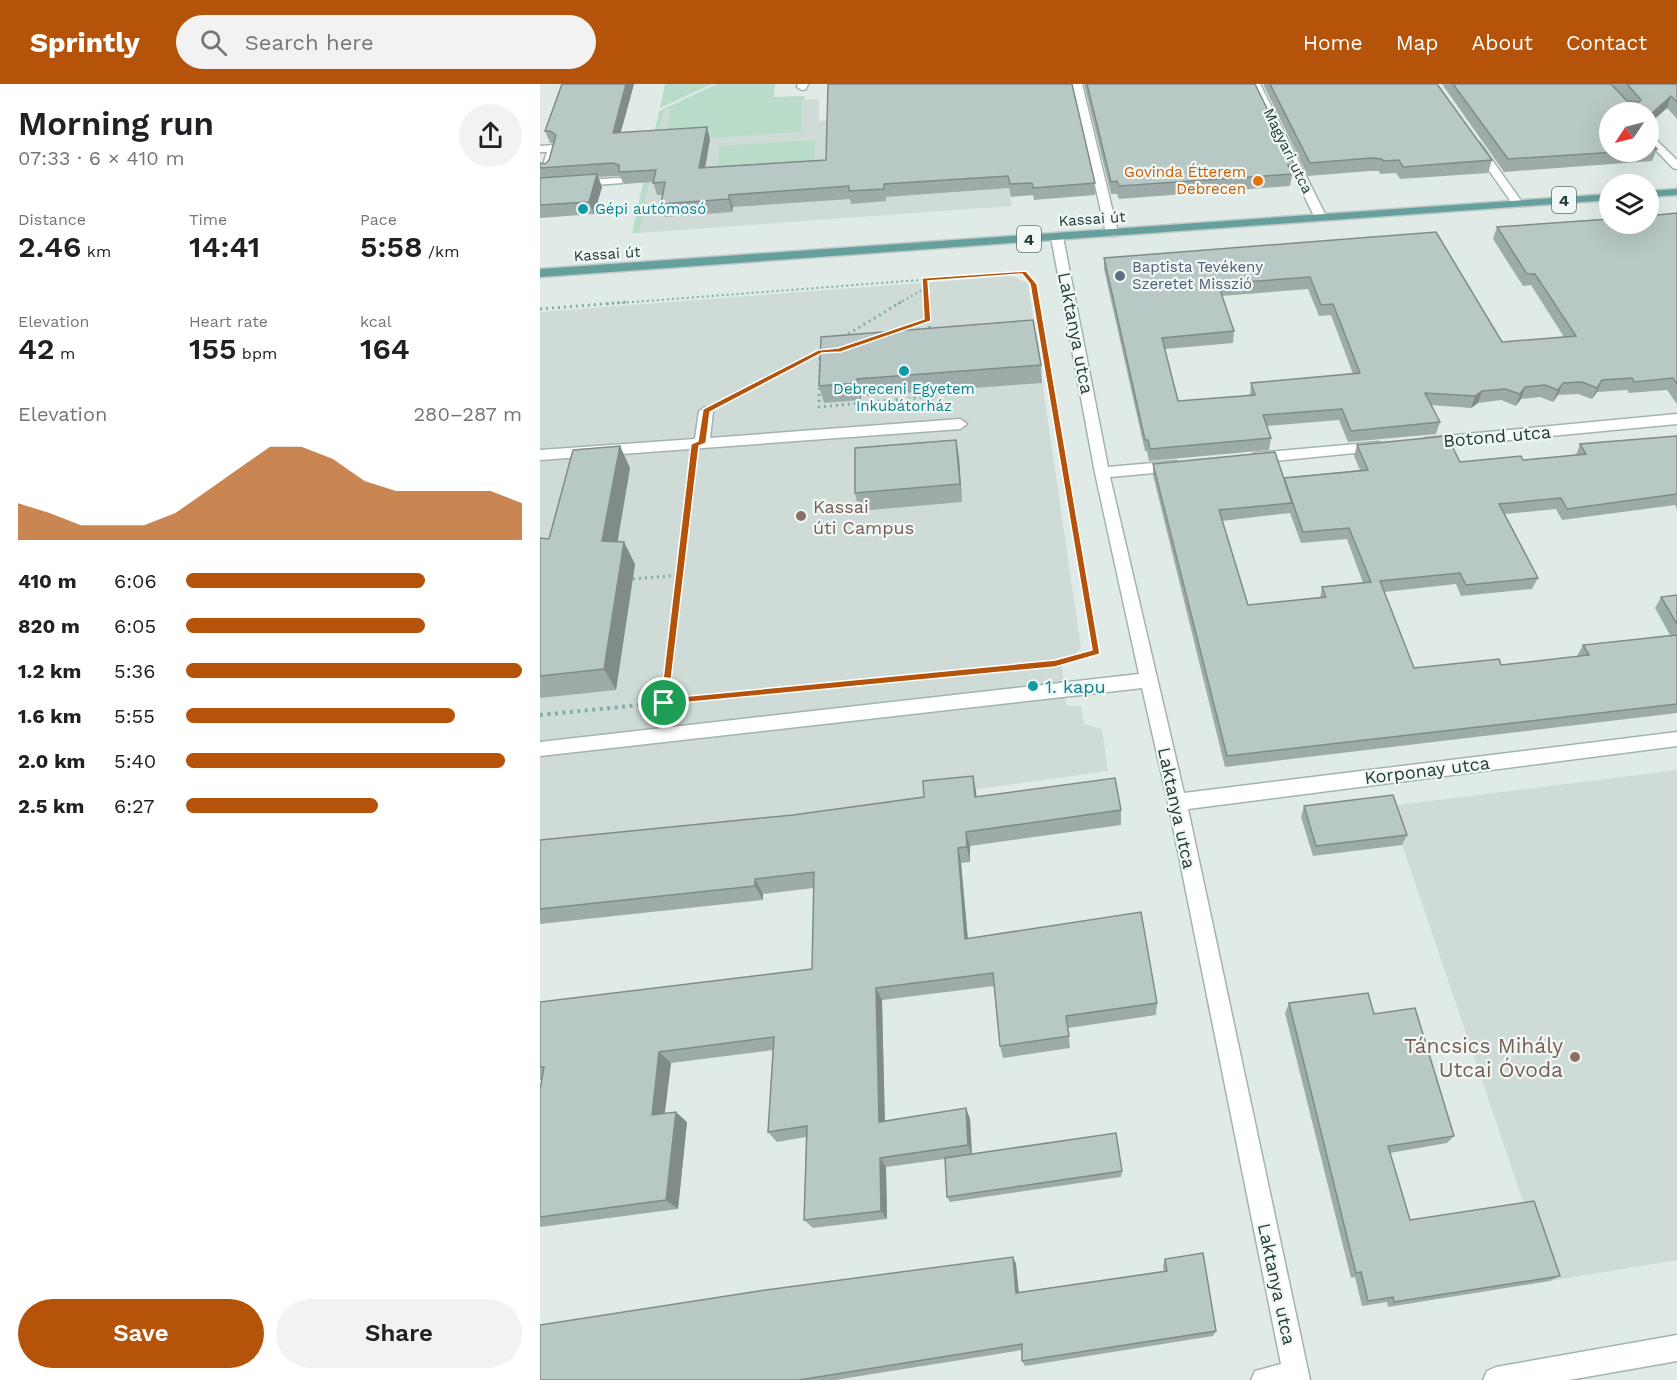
<!DOCTYPE html>
<meta charset="utf-8">
<style>
body{margin:0;font-family:"Work Sans",sans-serif;background:#f2f2f2;color:#202124;height:100vh;display:flex;flex-direction:column;font-size:22px;white-space:nowrap}
*{box-sizing:border-box;margin:0}
p{font-size:20px;color:#757577}
.icon{flex:none;width:33px;height:33px;fill:none;stroke:currentColor;stroke-width:2;stroke-linecap:round;stroke-linejoin:round}
.map{position:relative;flex:1;overflow:hidden}
.side{display:flex;flex-direction:column;background:#fff;width:540px}
.side>*{flex:none}
.needle{width:39px;rotate:235deg}
.tools{position:absolute;left:1059px;top:18px;display:grid;gap:12px}
.tools a{display:grid;place-items:center;width:60px;height:60px;border-radius:50%;background:#fff;box-shadow:0 6px 24px #0002;font-size:30px}
.pin{position:absolute;display:grid;place-items:center;width:51px;height:51px;color:#fff;margin:-26px;border:3px solid #fff;border-radius:50%;box-shadow:0 2px 6px #0007}
.round{display:grid;place-items:center;flex:none;width:63px;height:63px;border-radius:32px;background:#f2f2f2}
.head{display:flex;align-items:center;justify-content:space-between;height:102px;padding:0 18px}
h1{font-size:33px;font-weight:600;line-height:45px}
.metrics{display:grid;grid-template-columns:repeat(3,1fr);gap:9px;height:102px;padding:6px 18px}
.metrics div{display:grid;align-content:center}
.metrics b{font-size:30px;font-weight:600}
.metrics small{font-size:16px;font-weight:400}
.metrics p{font-size:16px}
.chart{height:168px;padding:12px 18px}
.chart p{display:flex;justify-content:space-between}
.chart svg{width:100%;height:108px;margin-top:6px;fill:#b45309;opacity:.7}
.button{display:flex;gap:12px;margin-top:auto;padding:12px 18px}
.button a{flex:1;height:69px;border-radius:36px;background:#b45309;color:#fff;font-size:24px;font-weight:600;line-height:69px;text-align:center}
.button a+a{background:#f2f2f2;color:#202124}
ul{padding:0 18px;list-style:none;font-size:20px}
li{display:grid;grid-template-columns:96px 72px 1fr;align-items:center;height:45px}
li i{height:15px;border-radius:8px;background:#b45309}
header{display:flex;align-items:center;gap:36px;box-sizing:border-box;height:84px;padding:0 30px;background:#b45309;color:#fff}
header strong{font-size:28px}
nav{display:flex;gap:33px;margin-inline-start:auto;font-size:21px}
.search{width:420px;height:54px;background:#f2f2f2;display:flex;align-items:center;gap:15px;box-sizing:border-box;padding:0 21px;border-radius:33px;color:#757577;font-size:22px}
main{display:flex;flex:1;min-height:0}
.map>svg:first-child{display:block}
.built{fill:#cedbd7}
.green{fill:#b9dcc9}
.lines{fill:none;stroke-linecap:round;stroke-linejoin:round}
.minor-casing{stroke:#a3b3b0;stroke-width:3}
.major-casing{stroke:#c1c8c8;stroke-width:3}
.path-far2{stroke:#80aea9;stroke-width:2;stroke-dasharray:2 3;stroke-linecap:butt}
.path-far1{stroke:#80aea9;stroke-width:3;stroke-dasharray:2 4;stroke-linecap:butt}
.path{stroke:#80aea9;stroke-width:4;stroke-dasharray:3 4.5;stroke-linecap:butt}
.minor{fill:#fff;fill-rule:evenodd}
.major{fill:#65a09c;fill-rule:evenodd}
.wall{fill:#9eaca9;fill-rule:evenodd}
.shaded-wall{fill:#818c8a}
.building{fill:#b8c8c5;stroke:#818c8a;stroke-width:1.5;fill-rule:evenodd}
.route{fill:#b45309;stroke:#fff;stroke-width:1.5;fill-rule:evenodd}
.food-dot{fill:#e8710a;stroke:#f0f7f5;stroke-width:2}
.culture-dot{fill:#0f9aa8;stroke:#f0f7f5;stroke-width:2}
.service-dot{fill:#5c6f8a;stroke:#f0f7f5;stroke-width:2}
.education-dot{fill:#8d6e63;stroke:#f0f7f5;stroke-width:2}
.labels{text-anchor:middle;dominant-baseline:central;stroke-width:4.5;stroke-linejoin:round;paint-order:stroke}
.far-street-label{font-size:15px;fill:#213b39;stroke:#f0f7f5}
.far-food-label{font-size:15px;fill:#c56008;stroke:#f0f7f5;text-anchor:end}
.far-culture-label{font-size:15px;fill:#0d838f;stroke:#f0f7f5;text-anchor:start}
.far-service-label{font-size:15px;fill:#4e5e75;stroke:#f0f7f5;text-anchor:start}
.shield{fill:#f0f7f5;stroke:#5f7371;stroke-width:1.5}
.shield-label{font-size:16px;font-weight:bold;fill:#213b39}
.street-label{font-size:18px;fill:#213b39;stroke:#f0f7f5}
.education-label{font-size:18px;fill:#785e54;stroke:#f0f7f5;text-anchor:start}
.culture-label{font-size:18px;fill:#0d838f;stroke:#f0f7f5;text-anchor:start}
.near-education-label{font-size:21px;fill:#785e54;stroke:#f0f7f5;text-anchor:end}
</style>
<header>
<strong>Sprintly</strong>
<div class="search"><svg class="icon" aria-label="search" viewBox="0 0 24 24"><circle cx="10" cy="10" r="6"/><path d="M15 15l6 6"/></svg>Search here</div>
<nav><a>Home</a><a>Map</a><a>About</a><a>Contact</a></nav>
</header>
<main>
<section class="side">
<div class="head"><div><h1>Morning run</h1><p>07:33 · 6 × 410 m</p></div><a class="round"><svg class="icon" aria-label="share" viewBox="0 0 24 24"><path d="M12 15V3M7 8l5-5 5 5M5 13v7h14v-7"/></svg></a></div>
<div class="metrics">
<div><p>Distance</p><b>2.46<small> km</small></b></div>
<div><p>Time</p><b>14:41</b></div>
<div><p>Pace</p><b>5:58<small> /km</small></b></div>
</div>
<div class="metrics">
<div><p>Elevation</p><b>42<small> m</small></b></div>
<div><p>Heart rate</p><b>155<small> bpm</small></b></div>
<div><p>kcal</p><b>164</b></div>
</div>
<div class="chart"><p><span>Elevation</span>280–287 m</p>
<svg viewBox="0 0 160 44" preserveAspectRatio="none"><path d="M0 44V29L10 33L20 38L30 38L40 38L50 33L60 24L70 15L80 6L90 6L100 11L110 20L120 24L130 24L140 24L150 24L160 29V44z"/></svg>
</div>
<ul>
<li><b>410 m</b>6:06<i style="width:71%"></i></li>
<li><b>820 m</b>6:05<i style="width:71%"></i></li>
<li><b>1.2 km</b>5:36<i style="width:100%"></i></li>
<li><b>1.6 km</b>5:55<i style="width:80%"></i></li>
<li><b>2.0 km</b>5:40<i style="width:95%"></i></li>
<li><b>2.5 km</b>6:27<i style="width:57%"></i></li>
</ul>
<div class="button"><a>Save</a><a>Share</a></div>
</section>
<div class="map">
<svg width="1137" height="1296" viewBox="0 0 1137 1296">
<rect width="100%" height="100%" fill="#e0ebe8"/>
<!-- built -->
<path class="built" d="M 279,15 L 279,37 L 455,26 L 472,122 L 99,149 L 124,25 Z
M 472,192 L 488,200 L 541,564 L 522,583 L 526,622 L 541,622 L 544,640 L 562,645 L 568,687 L 0,766 L 0,228 Z
M 1137,686 L 1137,1176 L 1010,1197 L 849,722 Z"/>
<!-- green -->
<path class="green" d="M 125,0 L 172,0 L 120,24 Z
M 177,0 L 235,0 L 234,13 L 265,12 L 264,16 L 231,18 L 262,17 L 261,48 L 125,57 L 131,25 L 124,25 L 99,149 L 92,149 L 119,27 Z
M 275,56 L 274,85 L 176,92 L 180,62 Z"/>
<g class="lines">
<!-- minor casing -->
<g class="minor-casing">
<path id="minor" d="M 258,0 L 268,0 L 266,5 L 262,6 L 257,3 Z
M 532,0 L 542,0 L 578,149 L 576,152 L 568,152 L 566,149 Z
M 710,0 L 720,0 L 787,134 L 785,136 L 777,136 L 775,134 Z
M 1108,48 L 1137,76 L 1137,85 L 1133,84 L 1108,58 Z
M 936,58 L 940,59 L 982,118 L 982,122 L 974,122 L 931,61 Z
M 14,61 L 19,64 L 14,84 L 12,86 L 4,86 L 2,84 L 7,68 L 0,68 L 0,62 Z
M 78,94 L 82,95 L 82,99 L 0,105 L 0,99 Z
M 517,149 L 523,153 L 568,383 L 636,377 L 643,382 L 636,387 L 570,393 L 644,709 L 1137,648 L 1137,662 L 648,725 L 770,1296 L 711,1296 L 715,1287 L 741,1280 L 628,718 L 602,604 L 0,672 L 0,658 L 599,590 L 555,389 L 511,153 Z
M 166,323 L 173,327 L 170,354 L 420,335 L 427,340 L 420,345 L 0,376 L 0,366 L 155,355 L 159,327 Z
M 1137,330 L 1137,340 L 885,364 L 878,359 L 885,354 Z
M 839,358 L 846,363 L 844,366 L 715,379 L 708,374 L 715,369 Z
M 1137,1251 L 1137,1277 L 1029,1296 L 943,1296 L 947,1287 L 956,1283 Z"/>
</g>
<!-- major casing -->
<g class="major-casing">
<path id="major" d="M 1137,105 L 1137,111 L 1108,113 L 1108,107 Z
M 1070,110 L 1070,116 L 0,193 L 0,185 Z"/>
</g>
<!-- path-far2 -->
<path class="path-far2" d="M 384,195 L 387,220
M 67,220 L 484,188 L 494,200 L 497,220
M 358,220 L 385,204"/>
<!-- path-far1 -->
<path class="path-far1" d="M 387,218 L 390,249
M 497,218 L 545,498
M 0,225 L 87,218
M 352,248 L 388,236
M 303,253 L 361,218
M 280,274 L 279,323 L 396,312 L 396,306
M 185,317 L 284,265
M 93,495 L 140,491
M 138,498 L 152,384"/>
<!-- path -->
<path class="path" d="M 521,578 L 557,568 L 545,496
M 123,627 L 139,496
M 0,631 L 391,592"/>
<!-- minor -->
<use href="#minor" class="minor"/>
<!-- major -->
<use href="#major" class="major"/>
</g>
<!-- wall -->
<path class="wall" d="M 22,0 L 94,0 L 81,48 L 170,55 L 165,83 L 286,76 L 555,99 L 555,111 L 494,116 L 493,111 L 471,113 L 469,104 L 346,113 L 346,117 L 311,120 L 310,115 L 193,123 L 192,128 L 125,133 L 121,120 L 123,111 L 117,111 L 113,98 L 84,100 L 81,93 L 78,92 L 58,93 L 62,103 L 54,130 L 0,134 L 0,79 L 5,80 L 9,76 L 14,59 L 10,59 L 5,47 Z
M 544,0 L 715,0 L 754,80 L 750,102 L 579,115 L 577,110 L 571,110 Z
M 723,0 L 897,0 L 952,76 L 948,89 L 860,95 L 856,89 L 840,90 L 839,87 L 830,87 L 768,92 Z
M 902,0 L 1071,0 L 1087,17 L 1072,0 L 1137,0 L 1137,35 L 1127,24 L 1070,68 L 1108,68 L 1108,55 L 1117,65 L 1112,77 L 964,88 Z
M 1137,129 L 1137,320 L 1127,306 L 1089,309 L 1087,306 L 1057,308 L 1052,315 L 1038,310 L 1018,311 L 1013,318 L 1000,313 L 981,315 L 976,322 L 961,316 L 938,319 L 931,324 L 891,321 L 900,338 L 896,350 L 808,358 L 799,336 L 727,342 L 731,354 L 729,366 L 609,377 L 607,367 L 605,367 L 564,185 L 564,174 L 896,148 L 962,258 L 1024,253 L 991,201 L 983,202 L 953,155 L 957,143 ZM 768,205 L 779,232 L 791,231 L 813,290 L 711,299 L 710,312 L 638,317 L 625,265 L 693,259 L 694,247 L 682,212 Z
M 493,236 L 501,281 L 502,299 L 321,312 L 321,316 L 284,319 L 279,302 Z
M 1137,352 L 1137,425 L 1135,421 L 1022,436 L 1016,425 L 965,430 L 998,494 L 992,505 L 921,512 L 916,500 L 844,508 L 874,584 L 961,581 L 1037,572 L 1043,561 L 1130,551 L 1115,524 L 1121,513 L 1137,511 L 1137,629 L 685,683 L 613,391 L 613,380 L 744,394 L 820,386 L 814,372 L 817,361 L 920,378 L 983,376 L 1036,371 L 1040,360 ZM 750,429 L 761,459 L 807,455 L 823,499 L 782,503 L 780,514 L 708,521 L 682,437 Z
M 416,356 L 419,374 L 422,418 L 319,427 L 315,409 Z
M 80,362 L 90,384 L 77,458 L 95,480 L 76,606 L 0,614 L 0,454 L 9,455 Z
M 436,707 L 436,713 L 581,726 L 581,741 L 430,762 L 430,778 L 421,779 L 428,855 L 617,919 L 616,931 L 528,944 L 530,964 L 463,974 L 460,962 L 454,902 L 342,916 L 345,1037 L 426,1024 L 430,1035 L 432,1070 L 582,1087 L 581,1093 L 410,1118 L 407,1113 L 405,1075 L 346,1083 L 347,1135 L 273,1144 L 264,1136 L 266,1053 L 237,1058 L 228,1048 L 233,966 L 131,979 L 125,1029 L 147,1038 L 138,1125 L 0,1143 L 0,1006 L 2,996 L 0,996 L 0,918 L 272,885 L 274,804 L 223,810 L 223,816 L 0,840 L 0,756 L 253,731 Z
M 764,722 L 867,751 L 862,761 L 773,772 L 761,733 Z
M 749,919 L 834,930 L 914,1052 L 907,1059 L 850,1069 L 870,1136 L 1020,1192 L 1010,1197 L 848,1223 L 847,1218 L 822,1222 L 815,1193 L 811,1194 L 745,929 Z
M 473,1173 L 476,1180 L 479,1208 L 624,1188 L 623,1182 L 625,1175 L 676,1247 L 673,1252 L 485,1282 L 482,1277 L 482,1266 L 295,1296 L 0,1296 Z"/>
<!-- shaded-wall -->
<path class="shaded-wall" d="M 86,0 L 94,0 L 77,61 L 73,49 Z
M 1131,12 L 1127,24 L 1108,41 L 1108,33 Z
M 167,43 L 170,55 L 163,96 L 159,84 Z
M 57,90 L 62,103 L 54,130 L 49,118 Z
M 189,111 L 193,123 L 192,128 L 189,115 Z
M 317,295 L 321,312 L 321,316 L 317,299 Z
M 1062,296 L 1057,308 L 1052,315 L 1057,304 Z
M 1023,299 L 1018,311 L 1013,318 L 1018,306 Z
M 985,303 L 981,315 L 976,322 L 980,310 Z
M 942,307 L 938,319 L 931,324 L 935,312 Z
M 416,356 L 419,374 L 422,418 L 420,400 Z
M 80,362 L 90,384 L 74,479 L 62,457 Z
M 84,458 L 95,480 L 76,606 L 64,585 Z
M 433,692 L 436,707 L 438,729 L 435,713 Z
M 426,748 L 430,762 L 430,778 L 427,763 Z
M 418,764 L 421,779 L 429,869 L 425,855 Z
M 215,795 L 223,810 L 223,816 L 215,802 Z
M 336,904 L 342,916 L 345,1048 L 339,1038 Z
M 119,968 L 131,979 L 123,1041 L 112,1031 Z
M 426,1024 L 430,1035 L 432,1071 L 428,1061 Z
M 136,1028 L 147,1038 L 138,1125 L 126,1116 Z
M 340,1074 L 346,1083 L 347,1135 L 341,1127 Z
M 473,1173 L 476,1180 L 479,1216 L 476,1209 Z"/>
<!-- building -->
<path class="building" d="M 22,0 L 86,0 L 73,49 L 167,43 L 159,84 L 286,76 L 288,0 L 532,0 L 555,99 L 493,104 L 492,99 L 470,100 L 468,92 L 344,100 L 344,105 L 309,107 L 309,102 L 189,111 L 189,115 L 121,120 L 125,98 L 113,99 L 116,86 L 79,88 L 79,81 L 73,79 L 0,84 L 0,79 L 5,80 L 9,76 L 16,51 L 10,47 L 5,47 Z
M 547,0 L 715,0 L 754,80 L 748,81 L 752,90 L 579,102 L 577,97 L 571,98 Z
M 730,0 L 897,0 L 952,76 L 863,83 L 859,76 L 843,77 L 842,75 L 832,74 L 770,79 Z
M 913,0 L 1071,0 L 1087,17 L 1099,18 L 1101,16 L 1087,0 L 1137,0 L 1137,18 L 1131,12 L 1108,33 L 1108,28 L 1070,28 L 1070,68 L 1078,68 L 968,75 Z
M 1108,55 L 1117,65 L 1108,65 Z
M 57,90 L 49,118 L 0,121 L 0,94 Z
M 1137,129 L 1137,300 L 1133,294 L 1094,298 L 1092,294 L 1062,296 L 1057,304 L 1042,298 L 1023,299 L 1018,306 L 1005,301 L 985,303 L 980,310 L 965,305 L 942,307 L 935,312 L 885,309 L 900,338 L 811,347 L 802,325 L 723,331 L 731,354 L 610,365 L 608,356 L 605,356 L 564,174 L 896,148 L 962,258 L 1036,252 L 995,190 L 987,190 L 957,143 L 1070,135 L 1070,140 L 1108,140 L 1108,132 ZM 770,193 L 781,221 L 793,220 L 820,289 L 711,299 L 715,311 L 638,317 L 622,254 L 694,247 L 678,200 Z
M 493,236 L 501,281 L 317,295 L 317,299 L 279,302 L 281,253 Z
M 907,352 L 920,378 L 981,372 L 983,376 L 1046,370 L 1040,360 L 1137,352 L 1137,410 L 1027,425 L 1021,414 L 959,420 L 998,494 L 926,501 L 920,489 L 840,497 L 874,584 L 959,575 L 961,581 L 1049,571 L 1043,561 L 1137,551 L 1137,620 L 687,672 L 613,380 L 735,368 L 752,419 L 679,426 L 708,521 L 786,513 L 782,503 L 831,498 L 809,444 L 763,448 L 744,394 L 828,386 L 817,361 Z
M 416,356 L 420,400 L 315,409 L 315,364 Z
M 80,362 L 62,457 L 84,458 L 64,585 L 0,592 L 0,454 L 9,455 L 33,366 Z
M 1137,511 L 1137,540 L 1121,513 Z
M 433,692 L 435,713 L 575,694 L 581,726 L 426,748 L 427,763 L 418,764 L 425,855 L 601,828 L 617,919 L 526,932 L 529,952 L 460,962 L 453,889 L 336,904 L 339,1038 L 426,1024 L 428,1061 L 340,1074 L 341,1127 L 264,1136 L 267,1042 L 228,1048 L 234,953 L 119,968 L 112,1031 L 136,1028 L 126,1116 L 0,1133 L 0,1006 L 4,983 L 0,983 L 0,918 L 272,885 L 274,788 L 215,795 L 215,802 L 0,825 L 0,756 L 253,731 L 384,713 L 383,697 Z
M 853,711 L 867,751 L 776,762 L 764,722 Z
M 828,909 L 834,930 L 875,924 L 914,1052 L 848,1062 L 870,1136 L 994,1117 L 1020,1192 L 854,1218 L 853,1213 L 828,1217 L 821,1188 L 816,1189 L 749,919 Z
M 576,1049 L 582,1087 L 407,1113 L 405,1074 Z
M 663,1169 L 676,1247 L 482,1277 L 482,1260 L 259,1296 L 0,1296 L 0,1241 L 219,1207 L 473,1173 L 476,1209 L 627,1187 L 625,1175 Z"/>
<!-- route -->
<path class="route" d="M 486,187 L 497,200 L 560,570 L 515,583 L 120,621 L 151,360 L 158,357 L 163,325 L 278,266 L 298,264 L 384,235 L 382,194 ZM 482,190 L 490,200 L 552,566 L 515,576 L 129,614 L 159,362 L 166,359 L 170,328 L 282,269 L 301,268 L 391,237 L 388,197 Z"/>
<!-- markers -->
<circle class="food-dot" cx="718" cy="97" r="6"/>
<g class="culture-dot">
<circle cx="43" cy="125" r="6"/>
<circle cx="364" cy="287" r="6"/>
<circle cx="493" cy="602" r="6"/>
</g>
<circle class="service-dot" cx="580" cy="192" r="6"/>
<g class="education-dot">
<circle cx="261" cy="432" r="6"/>
<circle cx="1035" cy="973" r="6"/>
</g>
<g class="labels">
<!-- far-street labels -->
<g class="far-street-label">
<text transform="translate(748 67) rotate(64)">Magyari utca</text>
<text transform="translate(552 135) rotate(-4)">Kassai út</text>
<text transform="translate(67 170) rotate(-4)">Kassai út</text>
</g>
<!-- far-food labels -->
<g class="far-food-label">
<text x="706" y="88">Govinda Étterem<tspan x="706" dy="17">Debrecen</tspan></text>
</g>
<!-- far-culture labels -->
<g class="far-culture-label">
<text x="55" y="125">Gépi autómosó</text>
<text x="364" y="305" text-anchor="middle">Debreceni Egyetem<tspan x="364" dy="17">Inkubátorház</tspan></text>
</g>
<!-- far-service labels -->
<g class="far-service-label">
<text x="592" y="183">Baptista Tevékeny<tspan x="592" dy="17">Szeretet Misszió</tspan></text>
</g>
<!-- shield labels -->
<g class="shield">
<rect x="1012" y="103" width="24" height="26" rx="4.5"/>
<rect x="477" y="142" width="24" height="26" rx="4.5"/>
</g>
<g class="shield-label">
<text x="1024" y="116">4</text>
<text x="489" y="155">4</text>
</g>
<!-- street labels -->
<g class="street-label">
<text transform="translate(536 249) rotate(79)">Laktanya utca</text>
<text transform="translate(957 352) rotate(-5)">Botond utca</text>
<text transform="translate(887 686) rotate(-7)">Korponay utca</text>
<text transform="translate(637 724) rotate(78)">Laktanya utca</text>
<text transform="translate(737 1200) rotate(78)">Laktanya utca</text>
</g>
<!-- education labels -->
<g class="education-label">
<text x="273" y="422">Kassai<tspan x="273" dy="21">úti Campus</tspan></text>
</g>
<!-- culture labels -->
<g class="culture-label">
<text x="505" y="602">1. kapu</text>
</g>
<!-- near-education labels -->
<g class="near-education-label">
<text x="1023" y="961">Táncsics Mihály<tspan x="1023" dy="24">Utcai Óvoda</tspan></text>
</g>
</g>
</svg>
<div class="tools">
<a><svg class="needle" viewBox="-14 -14 28 28"><path d="M0-13l5 13h-10z" fill="#e53935"/><path d="M0 13l5-13h-10z" fill="#757577"/></svg></a>
<a><svg class="icon" aria-label="layers" viewBox="0 0 24 24"><path d="M12 4l9 5-9 5-9-5zM3 14l9 5 9-5"/></svg></a>
</div>
<div class="pin" style="left:124px;top:619px;background:#1e9e55"><svg class="icon" aria-label="arrive" viewBox="0 0 24 24"><path d="M6 21V4h12l-3 4 3 4H6"/></svg></div>
</div>
</main>
